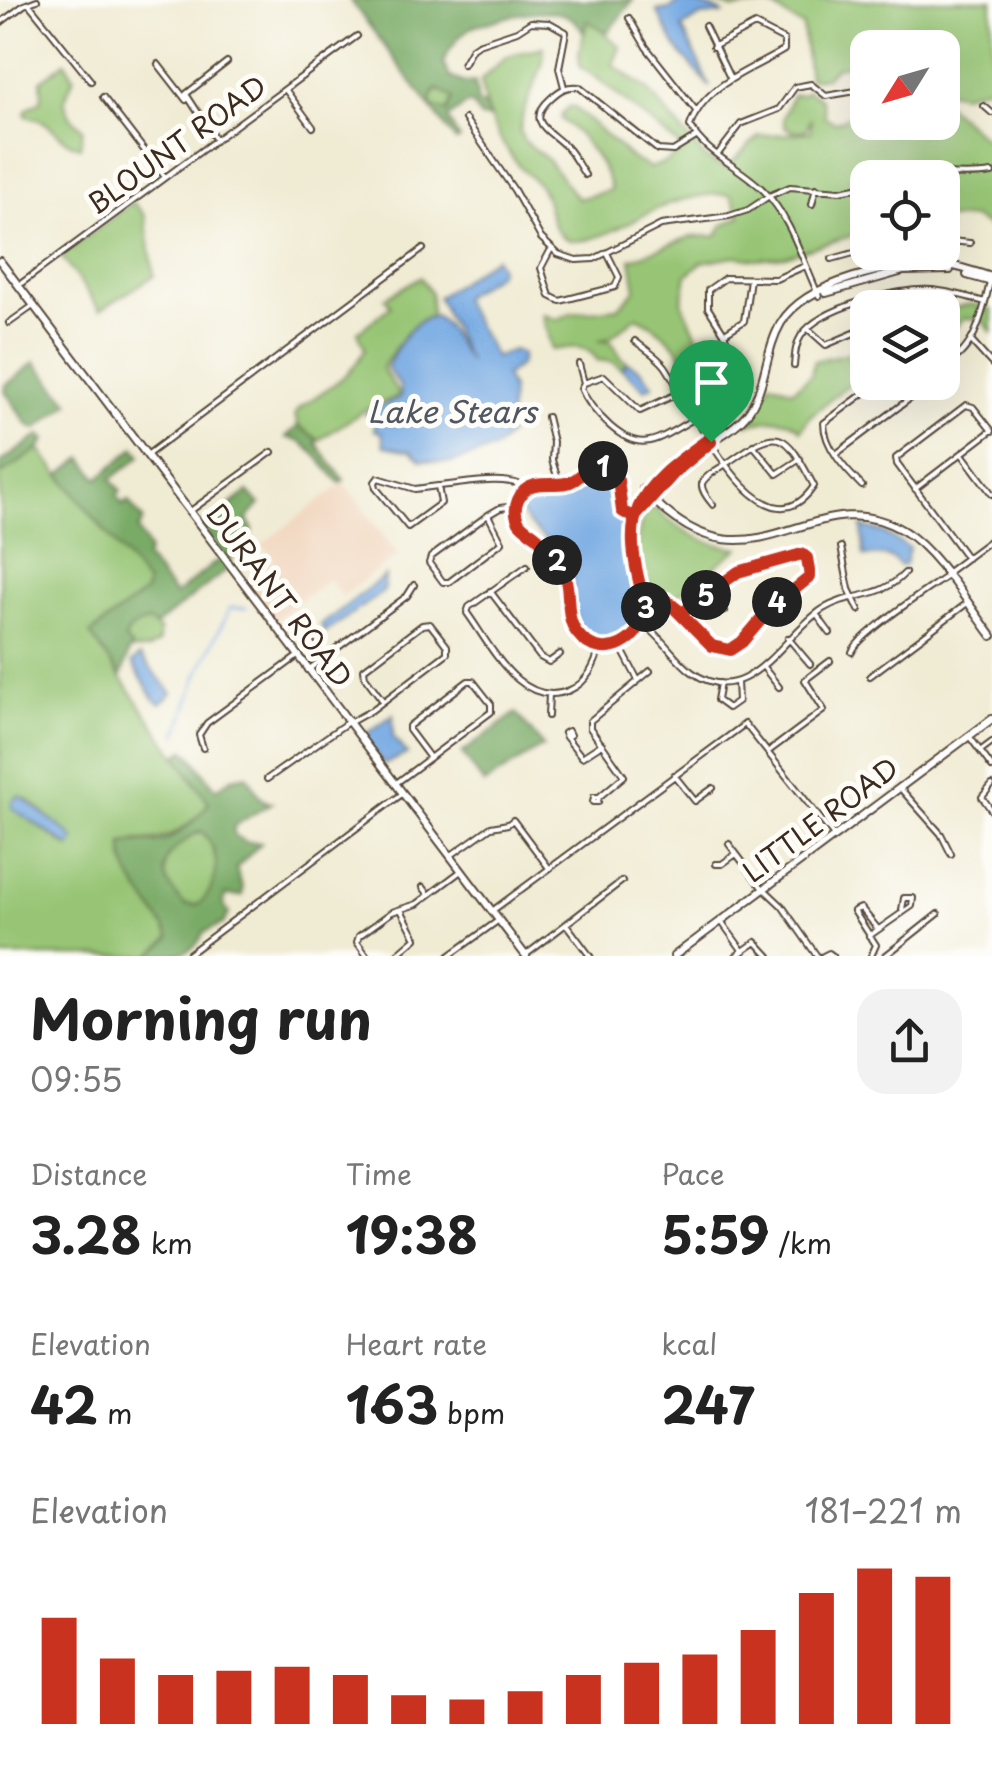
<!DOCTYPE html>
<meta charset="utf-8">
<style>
body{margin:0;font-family:"Playpen Sans",sans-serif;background:#f2f2f2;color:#222;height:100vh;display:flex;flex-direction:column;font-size:38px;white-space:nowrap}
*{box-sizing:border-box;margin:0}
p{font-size:32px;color:#767676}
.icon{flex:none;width:55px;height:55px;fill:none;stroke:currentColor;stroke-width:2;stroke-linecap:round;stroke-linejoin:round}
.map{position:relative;height:956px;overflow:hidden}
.panel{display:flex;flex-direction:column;background:#fff;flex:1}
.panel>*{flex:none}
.needle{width:65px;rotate:233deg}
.tools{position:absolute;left:850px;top:30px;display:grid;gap:20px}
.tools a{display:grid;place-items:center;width:110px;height:110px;border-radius:20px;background:#fff;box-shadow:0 10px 40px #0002;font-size:50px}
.pin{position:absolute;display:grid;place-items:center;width:85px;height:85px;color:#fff;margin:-102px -42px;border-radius:50% 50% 50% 0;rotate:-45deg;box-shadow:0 0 10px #0007}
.pin .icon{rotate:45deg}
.km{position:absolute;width:50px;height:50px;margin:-25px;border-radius:50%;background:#222;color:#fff;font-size:28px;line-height:50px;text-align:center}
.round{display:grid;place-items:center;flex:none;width:105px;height:105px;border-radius:30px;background:#f2f2f2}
.summary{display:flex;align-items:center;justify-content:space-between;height:170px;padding:0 30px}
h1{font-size:55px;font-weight:700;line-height:75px}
.stats{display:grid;grid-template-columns:repeat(3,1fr);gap:15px;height:170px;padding:10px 30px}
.stats div{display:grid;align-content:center}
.stats b{font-size:50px;font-weight:700}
.stats small{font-size:28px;font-weight:400}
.stats p{font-size:28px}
.chart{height:280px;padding:20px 30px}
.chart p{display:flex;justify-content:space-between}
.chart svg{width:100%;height:180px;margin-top:10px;stroke:#c8321e;stroke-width:6}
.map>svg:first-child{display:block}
.built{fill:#f1d5bd}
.green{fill:#97c574;stroke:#697849;stroke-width:2.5;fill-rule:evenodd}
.forest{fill:#79aa66;stroke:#5a6a42;stroke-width:2.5;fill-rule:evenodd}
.water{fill:#77aae3;stroke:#596a80;stroke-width:2.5}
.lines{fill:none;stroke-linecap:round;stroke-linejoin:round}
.stream{stroke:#77aae3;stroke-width:2.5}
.street-casing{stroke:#564739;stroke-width:8}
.secondary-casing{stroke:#564739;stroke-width:10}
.street{stroke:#fff;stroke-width:4}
.secondary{stroke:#fff;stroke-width:6}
.route-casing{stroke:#fff;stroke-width:20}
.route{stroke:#c8321e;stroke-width:12}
.labels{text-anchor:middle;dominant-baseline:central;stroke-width:10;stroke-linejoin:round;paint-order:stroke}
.street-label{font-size:28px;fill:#3b2a1e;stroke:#fdfcf7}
.water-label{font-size:30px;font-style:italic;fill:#505763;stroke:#fdfcf7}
</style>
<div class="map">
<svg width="992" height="956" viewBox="0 0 992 956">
<rect width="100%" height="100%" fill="#fdfcf7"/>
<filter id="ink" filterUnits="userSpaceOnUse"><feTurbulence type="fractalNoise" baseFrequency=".01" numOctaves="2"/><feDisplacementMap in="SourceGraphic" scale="20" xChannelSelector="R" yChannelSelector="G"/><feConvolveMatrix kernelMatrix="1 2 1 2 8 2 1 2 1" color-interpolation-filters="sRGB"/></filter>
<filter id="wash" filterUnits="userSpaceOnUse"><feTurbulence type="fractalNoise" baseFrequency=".0048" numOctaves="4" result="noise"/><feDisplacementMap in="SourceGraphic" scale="40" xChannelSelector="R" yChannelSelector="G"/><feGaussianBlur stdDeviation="2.25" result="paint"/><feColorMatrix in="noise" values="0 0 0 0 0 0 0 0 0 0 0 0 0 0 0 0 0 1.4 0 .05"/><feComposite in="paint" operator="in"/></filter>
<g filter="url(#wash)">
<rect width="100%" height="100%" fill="#f0ebd3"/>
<!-- built -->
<path class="built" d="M 344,483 L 398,555 L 342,596 L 329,579 L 274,620 L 245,582 L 274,560 L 262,544 Z"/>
<!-- green -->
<path class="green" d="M 705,0 L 992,0 L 992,85 L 963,94 L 944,90 L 942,48 L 868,48 L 867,66 L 861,68 L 854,64 L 836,67 L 826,77 L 809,79 L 803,27 L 770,5 L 734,9 Z
M 587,22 L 594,23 L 620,47 L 613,65 L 647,89 L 705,158 L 726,168 L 759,136 L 811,132 L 811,118 L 806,130 L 794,131 L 785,127 L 783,118 L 792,95 L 803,94 L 807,90 C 821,102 821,91 825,117 L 835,122 C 848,120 855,109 867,107 L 868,122 L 942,122 L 943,102 L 945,103 L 992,145 L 992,229 L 973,218 L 943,219 L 942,178 L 868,178 L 867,231 L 785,256 L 756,259 L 734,256 L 702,262 L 687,275 L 682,302 L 725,398 L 726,403 L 713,416 C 697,400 692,379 684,359 C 676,342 653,323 636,317 L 611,337 L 599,341 L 611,341 L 622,359 L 627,362 L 622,369 L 612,362 L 597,360 C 587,343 569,347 552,350 L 542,314 L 557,320 L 571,313 L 618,308 L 636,289 L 631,259 L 690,237 L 717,236 L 722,226 L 741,216 L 731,195 C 713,192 688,198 671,203 C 647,210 588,252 565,238 C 546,226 552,201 539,185 C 534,179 527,175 522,169 C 500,144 484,113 481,80 L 507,56 L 544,47 L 542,66 L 523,113 L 520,131 L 524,141 L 546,158 L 578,199 L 611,190 C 606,165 581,134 561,119 L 562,114 L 569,107 L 575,108 L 631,158 L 650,168 L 667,162 L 683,149 L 597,78 L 580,67 L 579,53 Z
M 65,62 L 74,77 L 64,101 L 70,116 L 83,129 L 80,147 C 56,141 56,121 26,116 L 26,110 L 42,100 L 41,80 Z
M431 101a11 11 0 1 1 22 0a11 11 0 1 1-22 0Z
M 133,202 L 145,216 L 154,276 L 100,310 L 61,256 Z
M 420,277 L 431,293 L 431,315 C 406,324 396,349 382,368 L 400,396 L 366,409 L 319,440 L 298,426 L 295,414 L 300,408 C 327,387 348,381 365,349 L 358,332 L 391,306 L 385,298 Z
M 971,304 L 992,310 L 992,332 L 982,320 L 964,318 L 943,341 L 943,311 Z
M 867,349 L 867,369 L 809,417 L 801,430 C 786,414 767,420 748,424 L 771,382 L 793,390 L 811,375 L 814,361 Z
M 39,449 L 147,584 L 145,592 L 91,635 L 209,803 C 190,827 167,844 136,840 L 170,938 L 150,956 L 0,956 L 0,475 ZM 26,798 L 72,837 L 68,847 L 20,813 Z
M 655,508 C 680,531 705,545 739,548 L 671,600 L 653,600 C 633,573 633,538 647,509 Z
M 148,621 L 159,630 L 159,642 L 149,649 L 132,650 L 125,641 C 126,628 137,625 148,621 Z
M 202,831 C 223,854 221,885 198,905 L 185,905 C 178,898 167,889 165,879 C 160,856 182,837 202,831 Z"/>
<!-- forest -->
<path class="forest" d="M 350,0 L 633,0 L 608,32 L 587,21 L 583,32 C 569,0 517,13 490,22 C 485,24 479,23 474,26 C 460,32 449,49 443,63 L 450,77 L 465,83 L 475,82 L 478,104 L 483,104 L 490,118 L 480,117 L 472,104 L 466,104 L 448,119 L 459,139 L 456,141 ZM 438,89 L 453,98 L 448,112 L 431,106 L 433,93 Z
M 35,362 L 70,403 L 36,429 L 28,425 L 5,391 L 5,386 Z
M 298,426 L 319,440 L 316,443 L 344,480 L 340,483 L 313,452 L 301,442 L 286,437 Z
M 40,435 L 45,440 L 39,449 L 0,475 L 0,463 Z
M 135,447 L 141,456 L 111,479 L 121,491 L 117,496 L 123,505 L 128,501 L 143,520 L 138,530 L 149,550 L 146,558 L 175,595 L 221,558 L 229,568 L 155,626 L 148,622 C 137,625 126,628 125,641 L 131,646 L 121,677 L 90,634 L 145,592 L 147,584 L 60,475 L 83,458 L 98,479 Z
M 248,492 L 260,504 L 248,518 L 253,531 L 244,543 L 235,548 L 230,564 L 201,526 Z
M 516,713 L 543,746 L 484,784 L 462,753 Z
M 185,750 C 201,764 204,777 217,789 L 232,778 L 247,775 C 255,785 257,801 271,803 L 234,826 L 234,835 L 246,842 L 261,843 L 236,868 L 243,889 L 242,896 L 225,895 L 223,904 L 229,914 L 223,924 L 204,932 C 194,956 174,956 150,956 L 170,938 C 156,905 121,881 123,844 C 136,840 144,844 156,842 C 176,840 197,818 209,803 L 176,755 ZM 201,831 C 223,853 220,885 198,905 L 185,905 C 165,884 153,865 181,844 C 188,838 192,834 201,831 Z"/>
<!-- water -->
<path class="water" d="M 683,0 L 719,11 L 723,14 L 701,16 L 682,28 L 710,87 L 675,46 L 657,11 L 669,9 Z
M 495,257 L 500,268 L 497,274 L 461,298 L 495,357 L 513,350 L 522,354 L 520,365 L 505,376 L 511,389 L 508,436 L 495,449 L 451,463 L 421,460 L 411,451 L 384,446 L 382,433 L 374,430 L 375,424 L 366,414 L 401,397 L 400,386 L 387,368 C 397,346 409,321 435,316 L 445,324 L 468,361 L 438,297 Z
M 627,362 L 641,370 L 653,385 L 645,389 L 622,369 Z
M 592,471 L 602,472 L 616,485 L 617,513 L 627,522 C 626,538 627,553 629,568 C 630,583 642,598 640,613 C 637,646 593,651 578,623 C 570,608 575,586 569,570 C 562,548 522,525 521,511 C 519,487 549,489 567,488 L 572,490 L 570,496 L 574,495 Z
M 862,527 L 882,532 L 909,548 L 905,565 L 900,566 C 891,553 878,556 864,556 Z
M 385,576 L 384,591 L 325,633 L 321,625 Z
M 140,656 L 172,693 L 161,704 L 154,699 L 132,663 Z
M 393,715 L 393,737 L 407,754 L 384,764 L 362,737 Z
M 19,795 L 67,832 L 74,839 L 71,847 L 13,809 L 11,804 Z"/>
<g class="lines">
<!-- stream -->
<path class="stream" d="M 177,735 L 198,674 L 230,608 L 246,608"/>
</g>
</g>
<g filter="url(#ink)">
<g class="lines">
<!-- street casing -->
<g class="street-casing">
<path id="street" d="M 29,4 L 91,81
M 629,18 L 646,47 L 697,112
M 0,23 L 24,5 L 37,0
M 705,26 L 730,78
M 713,47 L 755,25 L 784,40 L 784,50 C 750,71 704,84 690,126 C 707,156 742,167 765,192 C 791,219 803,262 819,296
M 158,64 L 186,100
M 463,64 L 472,48 L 478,44 L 517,31 L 531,22 L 550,23 L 566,32 L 559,68 L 564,87
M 285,89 L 313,127
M 103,97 L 165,177
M 984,106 L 992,113
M 465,119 L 514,190 L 541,238 L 558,254 L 576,260 L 594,259 L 661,225 L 729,216 L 748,210 L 769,196 L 790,187 L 840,191 L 861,187
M 216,140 L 186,94 L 227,62
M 718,154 L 741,124 L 779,109 L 795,87 L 811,84 L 826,96 L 868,89
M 902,174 C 933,171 962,178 992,173
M 585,175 C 579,166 574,156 567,148 C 552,131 523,123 551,98 C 561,89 566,86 579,87 L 658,150 L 673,151 L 696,137
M 812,204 L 816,188
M 942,240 L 970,243
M 550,251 L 541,268 L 550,296 L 560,301 L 615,287 L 619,277 L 607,253
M 900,252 L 902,266
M 832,259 L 868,249
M 19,285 L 357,36
M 890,294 L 894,308
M 861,303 L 868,323
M 9,323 L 33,306
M 808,329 L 826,345 L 868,327
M 725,333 L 744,321 L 750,279
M 635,341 C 645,349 657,356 665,366 C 689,400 761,565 814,486 C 784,429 780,425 726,464 C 720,468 704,476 702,484 C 701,491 709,500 713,505
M 972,342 L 992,364
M 733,362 L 724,333 L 708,308 L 708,290 L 725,278 L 776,279 L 805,266
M 579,364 L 584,383
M 942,365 C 975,355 983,311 990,282
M 794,366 C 795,356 795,345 801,336 C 820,307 898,288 931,290 C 950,291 967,297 985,302
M 679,393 L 640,411 L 604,376 L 584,383 L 581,388 C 587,403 598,415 610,426 C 644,456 660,437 694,419
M 547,417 L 553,442 L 552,460 L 559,483
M 753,445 L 777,474 L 800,459
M 836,454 L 932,382
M 962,454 L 992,494
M 147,455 L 423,249
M 378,478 L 415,489 L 438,486 L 441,503 L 408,527 L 376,488 L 375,482 Z
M 439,486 C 464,484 506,474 527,488
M 862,486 C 846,470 824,447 824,423 L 879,382
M 915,489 L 991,431
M 189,512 L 272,452
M 488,515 L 500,508 L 516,506 C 517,532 550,545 562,568 C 577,597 559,635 600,647 C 595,665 588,682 570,690 C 521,711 490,644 467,613 L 469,607 L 527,566
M 488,515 L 502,542 L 449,582 L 443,582 L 429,563 L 431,557 Z
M 841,547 L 849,589 L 859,610
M 967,558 L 897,464 L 896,458 L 966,405 L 973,407 L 992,431
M 945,574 L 992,539
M 490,591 L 540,657 L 549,662 L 560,654
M 711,592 L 725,611
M 762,599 L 770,609
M 645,604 L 668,601 L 711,646 L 731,649 C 751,640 764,614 781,599 C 789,593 810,584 812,574 C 813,566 807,558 802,554 L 738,572 L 682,613
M 816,614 L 830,633
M 643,624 C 663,637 674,659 692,672 C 748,713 783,634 823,609 C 853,591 878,601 905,573
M 300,628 L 323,659
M 788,638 L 810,664
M 620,646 L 638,680
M 852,652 C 859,634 927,590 947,576
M 764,668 L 779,687
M 308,670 L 407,596 L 414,585
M 870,676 L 966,604
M 720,683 L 717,700 L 728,708 L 738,701 L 737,682
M 548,716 L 549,694
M 349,723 L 372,710 L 446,654 L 447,653 L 447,646 L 430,624 L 422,625 L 364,669 L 365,677 L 383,701
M 568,731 L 570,735 L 566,737 L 564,733 Z
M 969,736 L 992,767
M 566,737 L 582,757 L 602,744
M 203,748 L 199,735 L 207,723 L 298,656
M 769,751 L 824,710 L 805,680 L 830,661
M 980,751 L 992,742
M 674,775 L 695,801 L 713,788
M 267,779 L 348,722
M 395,784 L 491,712 L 491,704 L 473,681 L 468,681 L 409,726 L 409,730 L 430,758
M 992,785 L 982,797 L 992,811
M 900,788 L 941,834 L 951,854
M 599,797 L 598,802 L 593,802 L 594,797 L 599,797 L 624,776 L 590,728 L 590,721 L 650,671
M 729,844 L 763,889
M 450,856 L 491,827 L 508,824 L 513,820 L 549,868
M 716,864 L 722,864 L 736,854
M 423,887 L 429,895
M 764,889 L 782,906 L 817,956
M 492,911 L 745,724 L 834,836
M 721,921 L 742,950
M 566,924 L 590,956
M 869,936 L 912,906 L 913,898 L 904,898 L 902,910
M 527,954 L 622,881
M 186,956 L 402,794
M 367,956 L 357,942 L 359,936 L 392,912 L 417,904 L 461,871
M 395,956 L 416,938 L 401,910
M 449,956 L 499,920
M 736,956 L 756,942 L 769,956
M 823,956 L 829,953 L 833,956
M 871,956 L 876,945 L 854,911 L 861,908 L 878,929
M 885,956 L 938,914"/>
</g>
<!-- secondary casing -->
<g class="secondary-casing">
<path id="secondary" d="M 0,261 L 526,956
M 967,275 L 992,282
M 826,293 L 903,271 L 950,270
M 643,489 C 750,608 810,474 904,531 C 938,552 967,603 992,636
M 516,506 C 525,476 549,490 571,482 C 583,478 585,467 598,465 L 618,480 L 622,511 L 635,518
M 635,518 C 655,496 673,472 697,452 C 713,439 733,431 746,415 C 767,388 764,352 781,323 C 806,281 894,263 940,264 C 957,265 975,272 992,277
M 600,647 C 669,653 637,581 631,545 C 630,536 632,523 634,514 C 639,489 674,465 693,451
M 674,956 L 992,719"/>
</g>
<!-- street -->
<use href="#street" class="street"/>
<!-- secondary -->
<use href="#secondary" class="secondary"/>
</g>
</g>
<g class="lines" filter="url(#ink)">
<!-- route casing -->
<g class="route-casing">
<path id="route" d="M 711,442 L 675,472 L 634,518 L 622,511 L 618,480 L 598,465 C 584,467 580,481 566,483 C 556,485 545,483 535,485 C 519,489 511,508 519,522 C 523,528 531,532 537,537 C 546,545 555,556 561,567 C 573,587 563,615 577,633 C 602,666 647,640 645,604 L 665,601 L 667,601 L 712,646 L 730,650 L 742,642 L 770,609 L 810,577 L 807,558 L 802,554 L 738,572 L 682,613 L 667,601 L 645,604 C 619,513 632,493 709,439 L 711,442"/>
</g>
<!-- route -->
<use href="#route" class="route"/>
</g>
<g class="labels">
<!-- street labels -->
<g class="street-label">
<text transform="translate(176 144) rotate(-36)">BLOUNT ROAD</text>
<text transform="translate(280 595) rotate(53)">DURANT ROAD</text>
<text transform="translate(820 819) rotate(-37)">LITTLE ROAD</text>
</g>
<!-- water labels -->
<g class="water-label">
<text x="452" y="410">Lake Stears</text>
</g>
</g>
</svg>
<div class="tools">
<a><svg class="needle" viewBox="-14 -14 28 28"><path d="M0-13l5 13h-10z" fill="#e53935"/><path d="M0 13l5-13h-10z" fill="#767676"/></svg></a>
<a><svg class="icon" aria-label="locate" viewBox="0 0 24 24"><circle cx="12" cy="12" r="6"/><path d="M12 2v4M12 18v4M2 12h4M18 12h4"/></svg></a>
<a><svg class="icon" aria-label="layers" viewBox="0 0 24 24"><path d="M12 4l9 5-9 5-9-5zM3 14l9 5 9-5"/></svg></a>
</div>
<div class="pin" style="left:711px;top:442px;background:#1e9e55"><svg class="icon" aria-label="arrive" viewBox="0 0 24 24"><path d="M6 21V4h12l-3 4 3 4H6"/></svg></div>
<b class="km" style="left:603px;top:466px">1</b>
<b class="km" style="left:557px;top:560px">2</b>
<b class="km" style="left:646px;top:607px">3</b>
<b class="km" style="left:777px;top:602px">4</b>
<b class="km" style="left:706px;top:595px">5</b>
</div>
<section class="panel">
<div class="summary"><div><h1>Morning run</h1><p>09:55</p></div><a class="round"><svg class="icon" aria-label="share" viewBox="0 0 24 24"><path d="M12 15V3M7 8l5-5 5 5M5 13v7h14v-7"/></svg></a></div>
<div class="stats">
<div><p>Distance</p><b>3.28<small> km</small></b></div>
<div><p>Time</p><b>19:38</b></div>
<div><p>Pace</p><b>5:59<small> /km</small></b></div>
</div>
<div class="stats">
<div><p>Elevation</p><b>42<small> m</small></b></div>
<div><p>Heart rate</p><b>163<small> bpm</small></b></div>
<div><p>kcal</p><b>247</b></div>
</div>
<div class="chart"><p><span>Elevation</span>181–221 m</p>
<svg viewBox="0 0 160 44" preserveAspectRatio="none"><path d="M5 44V18M15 44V28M25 44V32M35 44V31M45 44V30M55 44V32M65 44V37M75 44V38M85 44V36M95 44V32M105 44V29M115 44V27M125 44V21M135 44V12M145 44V6M155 44V8"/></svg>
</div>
</section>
